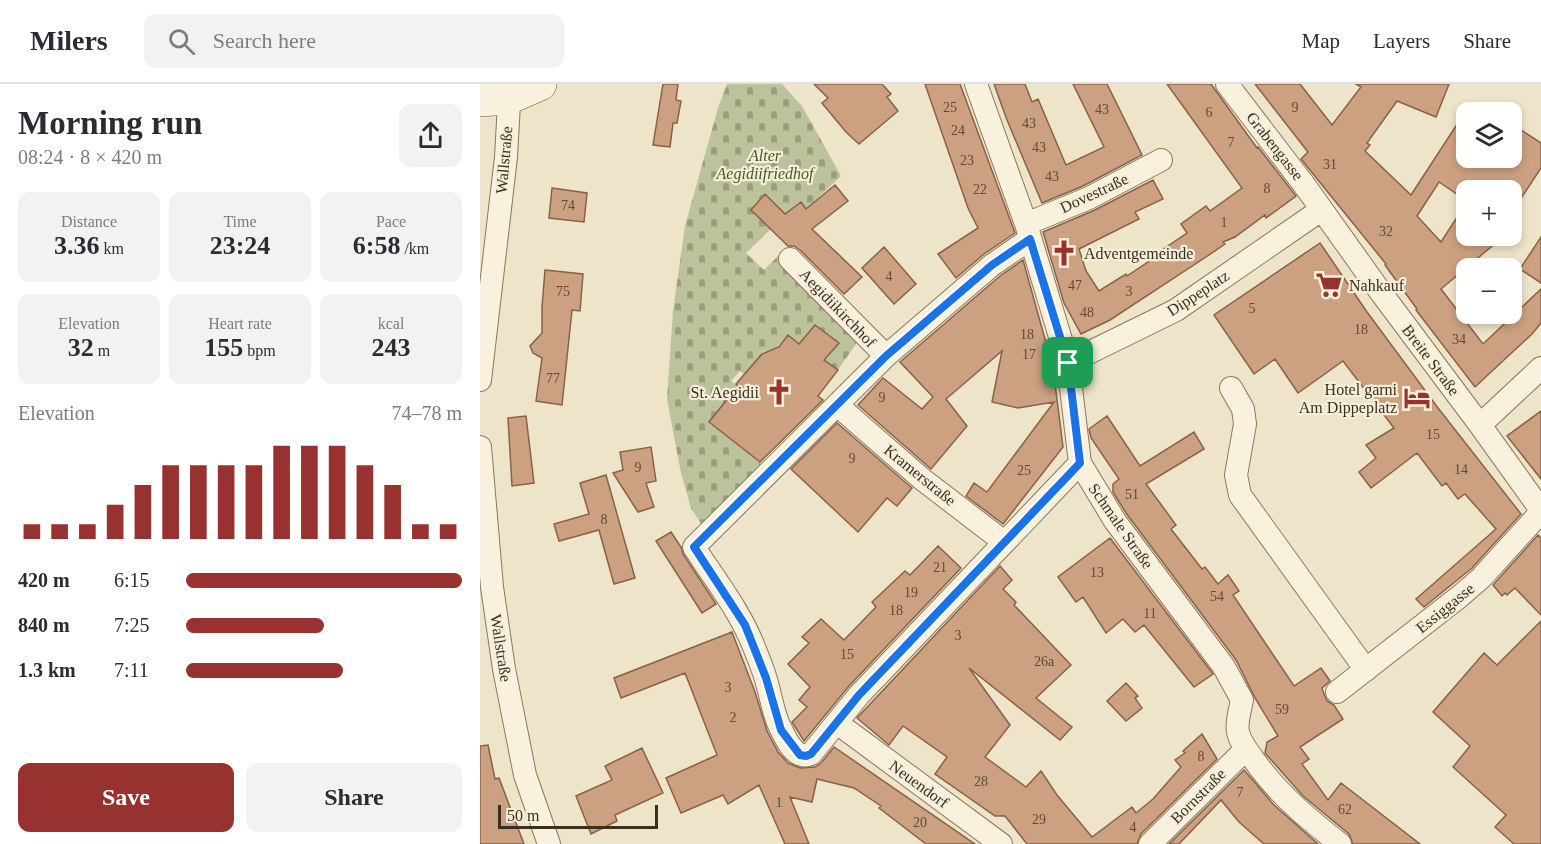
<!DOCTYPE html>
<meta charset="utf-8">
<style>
body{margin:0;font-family:"Times New Roman",serif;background:#f2f2f3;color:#2b2b33;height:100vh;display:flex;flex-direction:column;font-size:22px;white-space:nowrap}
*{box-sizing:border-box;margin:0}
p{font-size:20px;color:#7c7c81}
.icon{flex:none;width:33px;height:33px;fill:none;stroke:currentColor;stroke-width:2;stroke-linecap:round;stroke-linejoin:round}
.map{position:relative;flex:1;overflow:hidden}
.sheet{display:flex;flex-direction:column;background:#fff;width:480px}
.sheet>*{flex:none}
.tools{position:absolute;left:976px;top:18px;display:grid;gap:12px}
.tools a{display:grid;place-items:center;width:66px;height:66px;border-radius:12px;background:#fff;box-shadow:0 3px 9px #0003;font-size:30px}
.scale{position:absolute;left:18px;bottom:15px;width:160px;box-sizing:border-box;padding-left:6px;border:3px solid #3b2f21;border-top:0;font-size:16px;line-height:21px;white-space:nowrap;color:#3b2f21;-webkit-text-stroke:4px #f5eed9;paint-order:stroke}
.pin{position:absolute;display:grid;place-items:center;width:51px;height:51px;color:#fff;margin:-26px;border-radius:12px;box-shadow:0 3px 9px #0006}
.round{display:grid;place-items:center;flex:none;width:63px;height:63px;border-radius:12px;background:#f2f2f3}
.headline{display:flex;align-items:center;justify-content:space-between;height:102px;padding:0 18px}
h1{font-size:33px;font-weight:700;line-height:45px}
.figures{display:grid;grid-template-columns:repeat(3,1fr);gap:9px;height:102px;padding:6px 18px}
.figures div{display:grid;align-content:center;border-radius:12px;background:#f2f2f3;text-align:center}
.figures b{font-size:26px;font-weight:700}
.figures small{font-size:16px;font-weight:400}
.figures p{font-size:16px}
.chart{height:168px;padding:12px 18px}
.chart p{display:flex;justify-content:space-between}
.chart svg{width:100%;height:108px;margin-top:6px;stroke:#983230;stroke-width:6}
.primary-button{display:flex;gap:12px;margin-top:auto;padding:12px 18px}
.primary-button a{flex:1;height:69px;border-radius:12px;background:#983230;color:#fff;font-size:24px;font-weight:700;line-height:69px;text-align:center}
.primary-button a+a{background:#f2f2f3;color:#2b2b33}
ul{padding:0 18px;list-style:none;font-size:20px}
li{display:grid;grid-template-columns:96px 72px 1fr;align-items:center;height:45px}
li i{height:15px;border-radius:8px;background:#983230}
header{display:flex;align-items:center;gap:36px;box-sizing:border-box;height:84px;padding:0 30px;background:#fff;border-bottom:2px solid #e1e1e2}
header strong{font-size:28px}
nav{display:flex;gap:33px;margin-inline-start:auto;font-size:21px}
.search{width:420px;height:54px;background:#f2f2f3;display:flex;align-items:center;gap:15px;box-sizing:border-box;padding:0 21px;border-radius:12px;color:#7c7c81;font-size:22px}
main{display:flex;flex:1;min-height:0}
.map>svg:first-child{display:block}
.cemetery{fill:url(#cemetery-stones)}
.building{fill:#cba181;stroke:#896145;stroke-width:1.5}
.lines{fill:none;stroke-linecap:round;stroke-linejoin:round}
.street-casing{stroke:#8a775e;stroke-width:24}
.secondary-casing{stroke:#6c5841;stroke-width:34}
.street{stroke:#f8f1dd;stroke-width:22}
.secondary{stroke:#f8f1dd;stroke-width:33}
.route-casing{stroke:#fff;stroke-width:12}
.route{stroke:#1a73e8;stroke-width:8}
.labels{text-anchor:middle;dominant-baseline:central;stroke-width:4.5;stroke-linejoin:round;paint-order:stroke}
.number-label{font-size:14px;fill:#5f4c39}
.street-label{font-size:16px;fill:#3b2f21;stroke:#f5eed9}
.park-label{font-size:16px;font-style:italic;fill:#4a5729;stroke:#f5eed9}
.poi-label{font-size:16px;fill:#3b2f21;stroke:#f5eed9;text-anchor:start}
</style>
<header>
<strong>Milers</strong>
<div class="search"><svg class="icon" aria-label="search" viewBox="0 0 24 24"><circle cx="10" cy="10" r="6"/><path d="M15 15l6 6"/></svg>Search here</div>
<nav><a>Map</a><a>Layers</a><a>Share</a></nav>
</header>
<main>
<section class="sheet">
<div class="headline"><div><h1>Morning run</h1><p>08:24 · 8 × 420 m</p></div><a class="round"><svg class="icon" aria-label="share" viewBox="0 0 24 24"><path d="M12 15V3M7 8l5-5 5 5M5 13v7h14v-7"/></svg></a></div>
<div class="figures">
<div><p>Distance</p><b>3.36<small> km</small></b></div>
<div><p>Time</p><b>23:24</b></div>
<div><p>Pace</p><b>6:58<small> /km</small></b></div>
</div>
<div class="figures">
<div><p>Elevation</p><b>32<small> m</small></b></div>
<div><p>Heart rate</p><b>155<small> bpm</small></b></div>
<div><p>kcal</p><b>243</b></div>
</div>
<div class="chart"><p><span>Elevation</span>74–78 m</p>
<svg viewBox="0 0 160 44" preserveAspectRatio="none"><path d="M5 44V38M15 44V38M25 44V38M35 44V30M45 44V22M55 44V14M65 44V14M75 44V14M85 44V14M95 44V6M105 44V6M115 44V6M125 44V14M135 44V22M145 44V38M155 44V38"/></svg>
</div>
<ul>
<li><b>420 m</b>6:15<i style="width:100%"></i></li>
<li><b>840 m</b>7:25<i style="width:50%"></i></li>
<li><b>1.3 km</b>7:11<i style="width:57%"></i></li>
</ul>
<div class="primary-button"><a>Save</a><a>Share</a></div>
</section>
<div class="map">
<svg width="1061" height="760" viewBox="0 0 1061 760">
<defs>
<pattern id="cemetery-stones" width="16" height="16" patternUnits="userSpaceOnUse" patternTransform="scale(1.5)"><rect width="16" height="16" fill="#bcc29c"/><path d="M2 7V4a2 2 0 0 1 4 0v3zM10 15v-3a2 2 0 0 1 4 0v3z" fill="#9a9e7f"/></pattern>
</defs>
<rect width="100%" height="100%" fill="#eee4ca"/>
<!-- cemetery -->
<path class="cemetery" d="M 247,0 L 302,0 L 322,22 L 361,92 L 326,125 L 293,143 L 266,169 L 284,186 L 300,170 L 382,251 L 358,286 L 344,276 L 358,259 L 336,241 L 319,260 L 308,252 L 290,271 L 284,267 L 279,273 L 285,278 L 271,295 L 260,287 L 251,297 L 262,306 L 229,338 L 281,380 L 222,441 L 211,424 L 201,389 L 187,315 L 193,227 L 205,142 L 238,24 Z"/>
<!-- building -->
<path class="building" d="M 183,0 L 198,0 L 196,16 L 201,17 L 197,39 L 193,39 L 190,63 L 173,61 Z
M 334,0 L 402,0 L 411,10 L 407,13 L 418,27 L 379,60 L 366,48 L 342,19 L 348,14 Z
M 445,0 L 480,0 L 535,149 L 504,170 L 476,194 L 458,170 L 498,144 L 488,124 Z
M 514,0 L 545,0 L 552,18 L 558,15 L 586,81 L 624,63 L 593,0 L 627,0 L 662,71 L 603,102 L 562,119 L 527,36 Z
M 687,0 L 731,0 L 777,64 L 778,63 L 816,112 L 786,134 L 785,131 L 755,153 L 743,158 L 745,160 L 726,173 L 630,236 L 601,250 L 584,219 L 563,148 L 615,126 L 673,96 L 683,115 L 655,128 L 659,135 L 599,165 L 606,187 L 619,207 L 646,190 L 647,192 L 680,170 L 679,168 L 707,149 L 701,140 L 726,122 L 730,127 L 762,104 Z
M 775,0 L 820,0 L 852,41 L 881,3 L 876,0 L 969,0 L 956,33 L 917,17 L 887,59 L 890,61 L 885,67 L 931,111 L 987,25 L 987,74 L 1032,74 L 1032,40 L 1061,59 L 1061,84 L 1032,128 L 1032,106 L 987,106 L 987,117 L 959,98 L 937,132 L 961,158 L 987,118 L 987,152 L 1024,152 L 961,205 L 1003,260 L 1061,205 L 1061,239 L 1052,250 L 995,303 L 936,226 L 937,225 L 905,181 L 906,180 L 821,75 L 828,68 Z
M 355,101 L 368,117 L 332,145 L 382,193 L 364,210 L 320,166 L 314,162 L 308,162 L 271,126 L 285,110 L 305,130 L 321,118 L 326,125 Z
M 72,104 L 107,109 L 104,138 L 69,134 Z
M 1061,153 L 1061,199 L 1040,185 Z
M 840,159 L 887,228 L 958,324 L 1041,430 L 992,484 L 944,523 L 936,515 L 1016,445 L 985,410 L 978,415 L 966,399 L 962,402 L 937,369 L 891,404 L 879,388 L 896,374 L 886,361 L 914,344 L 863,277 L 818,309 L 795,275 L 774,290 L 734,231 Z
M 404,163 L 436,200 L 414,220 L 382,184 Z
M 543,176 L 573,284 L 583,363 L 523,440 L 486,412 L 494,399 L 507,408 L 574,318 L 538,324 L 512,318 L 522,267 L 466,315 L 487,342 L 451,385 L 378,321 L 403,294 L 442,325 L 453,313 L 420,278 L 520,192 Z
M 65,186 L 103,190 L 100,227 L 92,226 L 82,321 L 56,317 L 62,274 L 53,269 L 50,262 L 62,249 L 62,223 Z
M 335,241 L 359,259 L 344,276 L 358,286 L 338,312 L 343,316 L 280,378 L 229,338 L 258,302 L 256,300 L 282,270 L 299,263 L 308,251 L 319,260 Z
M 1061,327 L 1061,395 L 1027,352 Z
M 46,332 L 54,399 L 32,402 L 28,334 Z
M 627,332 L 660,382 L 714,348 L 724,365 L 666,400 L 696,441 L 691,445 L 722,485 L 725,483 L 738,500 L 748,491 L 759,507 L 753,511 L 814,602 L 841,584 L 850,597 L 842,604 L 844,610 L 847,617 L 854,621 L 863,635 L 820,663 L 829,675 L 822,680 L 848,716 L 861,699 L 940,760 L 873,760 L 869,750 L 823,712 L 785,669 L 787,658 L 798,652 L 775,614 L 756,576 L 646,429 L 633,408 L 633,400 L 639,395 L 611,354 L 609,345 Z
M 357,339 L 432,404 L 417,422 L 407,414 L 378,448 L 311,385 Z
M 171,363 L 176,397 L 166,399 L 174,423 L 158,428 L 133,389 L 143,386 L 140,368 Z
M 126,391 L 155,494 L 134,500 L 119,446 L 79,457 L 74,440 L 109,430 L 100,399 Z
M 191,448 L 201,463 L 203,470 L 236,520 L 222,529 L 176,457 Z
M 1058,451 L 1061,454 L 1061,531 L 1035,504 L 1027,511 L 1025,509 L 1022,512 L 1013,501 Z
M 630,454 L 733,590 L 714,603 L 664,541 L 655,548 L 643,535 L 626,549 L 603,513 L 596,518 L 578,493 Z
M 458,462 L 481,484 L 369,602 L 324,657 L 312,638 L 327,623 L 319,616 L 330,603 L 308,580 L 329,559 L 322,553 L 341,535 L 364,556 L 396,523 L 392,518 L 425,487 L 430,491 Z
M 520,482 L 532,496 L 523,505 L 536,518 L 534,521 L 591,581 L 556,614 L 592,643 L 580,656 L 489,584 L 530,641 L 505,673 L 546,703 L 561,687 L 577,711 L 612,753 L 652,723 L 656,729 L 673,715 L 701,683 L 695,676 L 705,669 L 703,667 L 722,650 L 737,675 L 661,750 L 657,760 L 547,760 L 525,732 L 515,732 L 455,690 L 467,673 L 423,642 L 409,661 L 377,634 Z
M 1061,537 L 1061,760 L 1034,760 L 1015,743 L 1026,731 L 973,683 L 990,662 L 953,628 L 1004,569 L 1017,581 Z
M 252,548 L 275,608 L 287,647 L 298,668 L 308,679 L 320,684 L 335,683 L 341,679 L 354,663 L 495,760 L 446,760 L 399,724 L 401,722 L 374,704 L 337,695 L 332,718 L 310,713 L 329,760 L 305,760 L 279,701 L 248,720 L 243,711 L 201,729 L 186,694 L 237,671 L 205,589 L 141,614 L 134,594 Z
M 646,599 L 658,612 L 655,614 L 662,624 L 646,637 L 627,617 Z
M 8,661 L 15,695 L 19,694 L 44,760 L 0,760 L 0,662 Z
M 162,664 L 183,709 L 135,731 L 137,737 L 111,750 L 96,712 L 132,696 L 125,682 Z
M 764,686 L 794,721 L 838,760 L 784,760 L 759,738 L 741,716 L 699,760 L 689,760 Z"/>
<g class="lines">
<!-- street casing -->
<g class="street-casing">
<path id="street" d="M 496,0 L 546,140 L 588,279 L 600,379 L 635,437 L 744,583 L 762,616 C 760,627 756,638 758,648 C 760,658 768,668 774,676 C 798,710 828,735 860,760
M 747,0 L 825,102 L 902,210 L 1000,341 L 1061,426
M 546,140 L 609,114 L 681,76
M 550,155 L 512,181 L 406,272 L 214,463 C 235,496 260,527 274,563 C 279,576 285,589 288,603 C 292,617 294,634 302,647 C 307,658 317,677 331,670 L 379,611 L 600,379
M 310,175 L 406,272
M 588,279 L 696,226 L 841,126
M 0,296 L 26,73 L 30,1
M 751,304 L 763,325 L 765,340 L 756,391 L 760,411 L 886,586
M 357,321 L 442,395 L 524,458
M 1000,341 L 1061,284
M 0,363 L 12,503 L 24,585 L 45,691 L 69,760
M 857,608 L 979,513 L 1001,494 L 1061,428
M 357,639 L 521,760
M 670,760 L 766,665"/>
</g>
<!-- secondary casing -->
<g class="secondary-casing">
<path id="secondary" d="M 0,16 L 28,14 L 60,0"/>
</g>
<!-- street -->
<use href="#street" class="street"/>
<!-- secondary -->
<use href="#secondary" class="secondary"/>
</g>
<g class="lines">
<!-- route casing -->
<g class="route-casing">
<path id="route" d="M 550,155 L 588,279 L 600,379 L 379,611 L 331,670 L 326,672 L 320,671 L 301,646 L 286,594 L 265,541 L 214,463 L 406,272 L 512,181 Z"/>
</g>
<!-- route -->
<use href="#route" class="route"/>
</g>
<!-- icons -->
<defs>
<g id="church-bare" transform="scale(2.07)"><path d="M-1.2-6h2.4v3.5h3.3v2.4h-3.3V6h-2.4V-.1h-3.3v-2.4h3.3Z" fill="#983230" stroke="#f5eed9" stroke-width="2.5" paint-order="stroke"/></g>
<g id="supermarket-bare" transform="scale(2.07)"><path d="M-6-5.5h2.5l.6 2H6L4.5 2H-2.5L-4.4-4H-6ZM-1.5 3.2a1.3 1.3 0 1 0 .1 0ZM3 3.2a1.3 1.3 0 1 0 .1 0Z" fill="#983230" stroke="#f5eed9" stroke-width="2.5" paint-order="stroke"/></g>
<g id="hotel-bare" transform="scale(2.07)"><path d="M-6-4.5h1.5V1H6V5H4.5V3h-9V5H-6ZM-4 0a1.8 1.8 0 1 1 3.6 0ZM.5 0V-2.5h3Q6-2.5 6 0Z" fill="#983230" stroke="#f5eed9" stroke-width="2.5" paint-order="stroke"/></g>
</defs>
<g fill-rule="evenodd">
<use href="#church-bare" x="584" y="169"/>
<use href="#supermarket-bare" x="849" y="201"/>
<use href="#church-bare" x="299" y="308"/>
<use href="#hotel-bare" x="937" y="314"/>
</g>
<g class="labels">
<!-- number labels -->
<g class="number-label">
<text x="470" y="23">25</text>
<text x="815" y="23">9</text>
<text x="622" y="25">43</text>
<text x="729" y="28">6</text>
<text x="549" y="39">43</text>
<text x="478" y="46">24</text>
<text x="751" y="58">7</text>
<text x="559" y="63">43</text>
<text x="487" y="76">23</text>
<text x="850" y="80">31</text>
<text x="572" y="92">43</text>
<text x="787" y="104">8</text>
<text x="500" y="105">22</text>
<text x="88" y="121">74</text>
<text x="744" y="138">1</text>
<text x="906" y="147">32</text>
<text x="409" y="192">4</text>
<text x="595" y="201">47</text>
<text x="83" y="207">75</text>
<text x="649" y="207">3</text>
<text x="772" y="224">5</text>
<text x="607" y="228">48</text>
<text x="881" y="245">18</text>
<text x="547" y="250">18</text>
<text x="979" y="255">34</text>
<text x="549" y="270">17</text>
<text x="73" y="294">77</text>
<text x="402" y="313">9</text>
<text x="953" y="350">15</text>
<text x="372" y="374">9</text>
<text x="158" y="383">9</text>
<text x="981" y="385">14</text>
<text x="544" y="386">25</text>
<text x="652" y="410">51</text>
<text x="124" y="435">8</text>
<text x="460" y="483">21</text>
<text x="617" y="488">13</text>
<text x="431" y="508">19</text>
<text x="737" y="512">54</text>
<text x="416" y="526">18</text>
<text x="670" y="529">11</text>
<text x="478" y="551">3</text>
<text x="367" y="570">15</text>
<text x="564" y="577">26a</text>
<text x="248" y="603">3</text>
<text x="802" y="625">59</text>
<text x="253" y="633">2</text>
<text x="721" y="672">8</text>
<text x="501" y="697">28</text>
<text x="760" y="708">7</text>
<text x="299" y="718">1</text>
<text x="865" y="725">62</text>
<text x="559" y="735">29</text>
<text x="440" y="738">20</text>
<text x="653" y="743">4</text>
</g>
<!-- street labels -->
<g class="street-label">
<text transform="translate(795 62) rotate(52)">Grabengasse</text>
<text transform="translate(24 76) rotate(-85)">Wallstraße</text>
<text transform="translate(614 109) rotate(-25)">Dovestraße</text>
<text transform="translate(718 209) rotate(-33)">Dippeplatz</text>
<text transform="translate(358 224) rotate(46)">Aegidiikirchhof</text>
<text transform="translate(951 276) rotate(53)">Breite Straße</text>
<text transform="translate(440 391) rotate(39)">Kramerstraße</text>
<text transform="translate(641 442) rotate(55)">Schmale Straße</text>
<text transform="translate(965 524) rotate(-39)">Essiggasse</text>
<text transform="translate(21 564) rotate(81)">Wallstraße</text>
<text transform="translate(439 700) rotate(36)">Neuendorf</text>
<text transform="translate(718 712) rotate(-45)">Bornstraße</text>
</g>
<!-- park labels -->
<g class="park-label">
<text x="285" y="71">Alter<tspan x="285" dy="18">Aegidiifriedhof</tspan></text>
</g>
<!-- poi labels -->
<g class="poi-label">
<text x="604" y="169">Adventgemeinde</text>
<text x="869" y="201">Nahkauf</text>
<text x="917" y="305" text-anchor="end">Hotel garni<tspan x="917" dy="18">Am Dippeplatz</tspan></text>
<text x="279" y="308" text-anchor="end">St. Aegidii</text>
</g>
</g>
</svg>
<div class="tools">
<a><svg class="icon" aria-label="layers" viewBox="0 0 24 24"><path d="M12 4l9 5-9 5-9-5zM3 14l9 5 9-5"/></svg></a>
<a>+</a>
<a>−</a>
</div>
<div class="scale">50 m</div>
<div class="pin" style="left:588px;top:279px;background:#1e9e55"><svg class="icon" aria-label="arrive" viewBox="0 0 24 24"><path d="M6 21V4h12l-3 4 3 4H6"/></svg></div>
</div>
</main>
